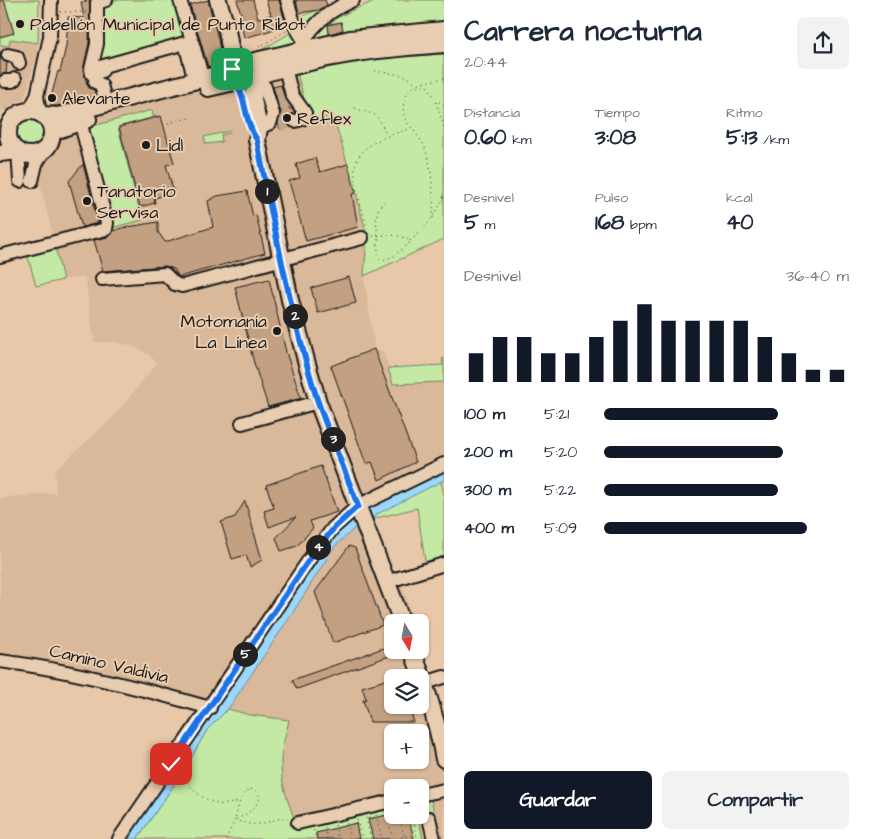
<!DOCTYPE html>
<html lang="es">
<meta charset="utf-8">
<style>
body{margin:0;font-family:"Architects Daughter",sans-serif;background:#f2f2f3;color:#1f2937;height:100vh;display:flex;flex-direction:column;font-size:19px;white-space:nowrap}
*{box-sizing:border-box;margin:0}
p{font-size:16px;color:#747a83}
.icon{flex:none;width:28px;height:28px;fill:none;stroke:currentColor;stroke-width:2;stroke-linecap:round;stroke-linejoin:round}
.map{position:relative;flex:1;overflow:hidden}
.side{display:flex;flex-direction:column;background:#fff;width:425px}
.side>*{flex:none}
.needle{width:32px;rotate:170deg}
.controls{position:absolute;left:384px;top:614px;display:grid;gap:10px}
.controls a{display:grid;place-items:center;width:45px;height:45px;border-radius:8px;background:#fff;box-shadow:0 1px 4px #0004;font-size:25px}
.pin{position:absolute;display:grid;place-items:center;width:42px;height:42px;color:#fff;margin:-21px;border-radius:10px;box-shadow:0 2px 8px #0006}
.km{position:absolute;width:25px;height:25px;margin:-12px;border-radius:50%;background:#222;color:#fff;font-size:14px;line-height:25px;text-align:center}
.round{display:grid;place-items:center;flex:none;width:52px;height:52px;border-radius:8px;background:#f2f2f3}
.overview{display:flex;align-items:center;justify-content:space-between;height:85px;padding:0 20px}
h1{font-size:28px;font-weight:700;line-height:38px}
.stats{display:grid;grid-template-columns:repeat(3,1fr);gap:8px;height:85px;padding:5px 20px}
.stats div{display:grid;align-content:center}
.stats b{font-size:21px;font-weight:700}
.stats small{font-size:14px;font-weight:400}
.stats p{font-size:14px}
.chart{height:140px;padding:10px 20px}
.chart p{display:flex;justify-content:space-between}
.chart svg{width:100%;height:90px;margin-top:5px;stroke:#111827;stroke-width:6}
.primary-button{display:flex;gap:10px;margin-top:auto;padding:10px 20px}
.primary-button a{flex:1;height:58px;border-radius:8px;background:#111827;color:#fff;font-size:20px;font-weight:700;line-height:58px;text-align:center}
.primary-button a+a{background:#f2f2f3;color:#1f2937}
ul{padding:0 20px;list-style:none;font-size:16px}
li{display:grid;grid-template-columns:80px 60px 1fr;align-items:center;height:38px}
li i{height:12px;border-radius:6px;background:#111827}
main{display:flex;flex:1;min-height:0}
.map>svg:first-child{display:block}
.built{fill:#d9b999;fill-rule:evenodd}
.green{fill:#c3e9a4;stroke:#708260}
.water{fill:#9cd7fc;stroke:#698ca2}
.building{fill:#c2a081;stroke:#1c1c1c}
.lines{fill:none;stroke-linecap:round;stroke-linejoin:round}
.minor-tunnel{stroke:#bfa68c;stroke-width:12;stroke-dasharray:12 6;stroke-linecap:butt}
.minor-casing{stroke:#1c1c1c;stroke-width:16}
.major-casing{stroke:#1c1c1c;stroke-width:20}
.path{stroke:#1c1c1c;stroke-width:1;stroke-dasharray:1 4;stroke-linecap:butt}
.minor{stroke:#e8cdb0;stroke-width:12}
.major{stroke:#e8cdb0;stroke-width:16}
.route-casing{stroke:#fff;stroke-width:10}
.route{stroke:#1a73e8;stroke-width:6}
.poi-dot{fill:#1c1c1c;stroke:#e8cdb0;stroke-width:2}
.labels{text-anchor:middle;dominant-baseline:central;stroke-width:4;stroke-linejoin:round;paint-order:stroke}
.poi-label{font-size:18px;fill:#1c1c1c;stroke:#e8cdb0;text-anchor:start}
.street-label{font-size:18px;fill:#1c1c1c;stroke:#e8cdb0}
</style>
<main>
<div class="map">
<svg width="444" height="839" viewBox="0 0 444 839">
<rect width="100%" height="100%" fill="#e8c8a8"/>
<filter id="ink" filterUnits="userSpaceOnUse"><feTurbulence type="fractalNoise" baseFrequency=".02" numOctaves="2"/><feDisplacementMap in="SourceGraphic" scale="10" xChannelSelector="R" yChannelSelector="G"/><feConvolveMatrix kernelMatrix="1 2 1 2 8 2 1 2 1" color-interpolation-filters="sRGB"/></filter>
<g filter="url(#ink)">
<!-- built -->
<path class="built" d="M 10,39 L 38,43 L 37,55 L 24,99 L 9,107 L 5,107 L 0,113 L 0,45 L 9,46 Z
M 297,69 L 333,114 L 356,193 L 367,237 L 364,276 L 375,351 L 383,351 L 391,373 L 393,384 L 444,382 L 444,468 L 369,512 L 391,572 L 397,572 L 411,612 L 409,613 L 412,622 L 392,622 L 392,650 L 420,650 L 420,643 L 444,715 L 444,839 L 245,839 L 285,791 L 281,772 L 281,760 L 286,738 L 250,715 L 228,709 L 223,714 L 208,704 L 0,657 L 0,498 L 56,493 L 55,470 L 113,417 L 157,363 L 148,354 L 132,346 L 116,342 L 94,342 L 85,277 L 63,280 L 40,182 L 32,184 L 44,151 L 52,139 L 74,123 L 203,89 L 248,86 ZM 392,678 L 420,678 L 420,705 L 392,705 ZM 392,732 L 420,732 L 420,760 L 392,760 ZM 392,788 L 420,788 L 420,815 L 392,815 Z"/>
<!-- green -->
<path class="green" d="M 0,0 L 39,0 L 38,43 L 10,39 L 9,46 L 0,45 Z
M 106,0 L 180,0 L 201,72 L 185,43 L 92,74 L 97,12 Z
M 376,0 L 444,0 L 444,22 L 393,25 L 343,32 L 341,22 L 328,24 L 330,34 L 314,39 C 327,18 355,10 376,0 Z
M 331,5 L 303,32 L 297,18 Z
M 292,32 L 298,40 L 296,43 L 258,52 Z
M 444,54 L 444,239 L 364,276 L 367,237 L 356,193 L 333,115 L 310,121 L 297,73 L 359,60 Z
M 152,110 L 153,116 L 158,116 L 118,127 L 142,220 L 111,228 L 86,128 Z
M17 133a13 13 0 1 1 26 0a13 13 0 1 1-26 0Z
M 229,131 L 230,133 L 221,135 L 222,142 L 206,144 L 204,137 Z
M 55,246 L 63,280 L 36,286 L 27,253 Z
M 444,358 L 444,382 L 393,384 L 388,368 L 443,365 L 442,359 Z
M 444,468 L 444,480 L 441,482 L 444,496 L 444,562 L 426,567 L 417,508 L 372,519 L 365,506 Z
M 228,709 L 250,715 L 289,720 C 286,734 281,749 281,762 C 280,784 290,806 297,827 L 392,805 L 392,815 L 420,815 L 420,799 L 430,796 L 434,812 L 418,816 L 423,839 L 137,839 L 183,772 L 207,730 Z"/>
<!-- water -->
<path class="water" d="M 444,470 L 444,480 L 377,514 L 372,519 L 357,526 L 334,547 L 292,614 L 228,709 L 207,730 L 183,772 L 137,839 L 123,839 L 217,707 L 217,704 L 341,524 L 372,506 Z"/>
<!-- building -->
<path class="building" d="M 0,0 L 4,0 L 14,33 L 0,37 Z
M 208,0 L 218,39 L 222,62 L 208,67 L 190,5 Z
M 237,0 L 253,0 L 258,18 L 271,15 L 266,0 L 279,0 L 286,24 L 269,31 L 244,38 L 241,24 L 244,24 Z
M 296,0 L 325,0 L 327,5 L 319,10 L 299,13 Z
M 90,1 L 89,43 L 83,70 L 87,84 L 89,88 L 94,90 L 96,96 L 57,106 L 51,106 L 50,101 L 58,71 L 60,72 L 66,46 L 68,17 L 84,18 L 81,2 Z
M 341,22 L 343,30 L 329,34 L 328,25 Z
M 0,51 L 0,58 L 7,63 L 6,73 L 0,75 Z
M 281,85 L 285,99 L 290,109 L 292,109 L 295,113 L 290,115 L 287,119 L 289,127 L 280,129 L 278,124 L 281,112 L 273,87 Z
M 161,116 L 174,163 L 166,165 L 174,193 L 154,198 L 155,203 L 140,207 L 119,127 Z
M 315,158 L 320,172 L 348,164 L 356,193 L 352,194 L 358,227 L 306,241 L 289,181 L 300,178 L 296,164 Z
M 83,164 L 98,223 L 82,227 L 69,181 Z
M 247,191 L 253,216 L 256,215 L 265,253 L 179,277 L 174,269 L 165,266 L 103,271 L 94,240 L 108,237 L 114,231 L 122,228 L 158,222 L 158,232 L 165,242 L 213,227 L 208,201 L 217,196 Z
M 349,277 L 356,303 L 318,313 L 311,288 Z
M 269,279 L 286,352 L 301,398 L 268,407 L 254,363 L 235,287 Z
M 374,349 L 416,462 L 379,480 L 372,462 L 366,464 L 331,366 Z
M 321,466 L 337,512 L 310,521 L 313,528 L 297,546 L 281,551 L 276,538 L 296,517 L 269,527 L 264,511 L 274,508 L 266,485 Z
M 245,501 L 262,560 L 250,567 L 246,555 L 232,559 L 221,522 L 235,517 Z
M 349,546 L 355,548 L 383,625 L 333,643 L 315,592 Z
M 392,645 L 392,655 L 297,689 L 292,680 Z
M 392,678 L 392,705 L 408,705 L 414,722 L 370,722 L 363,700 L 366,699 L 362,687 Z
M 392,814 L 392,815 L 408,815 L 414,839 L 373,839 L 368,819 Z
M 356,823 L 359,839 L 317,839 L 316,833 Z"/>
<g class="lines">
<!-- minor-tunnel -->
<path class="minor-tunnel" d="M 276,104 L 288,101
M 279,125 L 295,121"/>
<!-- minor casing -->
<g class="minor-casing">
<path id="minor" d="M 106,0 L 97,3 L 97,44 L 91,69 L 92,74 L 102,71 L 100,67 L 185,43 L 193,74 L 201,72 L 180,0
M 287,0 L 295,26 L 304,41
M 293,53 C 304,46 305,38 313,28 C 324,15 337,7 353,0
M 8,55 L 17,57 L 19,63
M 285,68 L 292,95 L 305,113 L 302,119 L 295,121
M 256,79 L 265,87 L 273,114 L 270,123 L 259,128
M 5,81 L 12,81 L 15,79
M 95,82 L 98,83 L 101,85 L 106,103
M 37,96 L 50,37 L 51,0
M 29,111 L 37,96 L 40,113
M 18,151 L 20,181
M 32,181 L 36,164 L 44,151
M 0,256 L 106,229 L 107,223 L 80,121
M 102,279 L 165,274 L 175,284 L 182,286 L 362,238
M 242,423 L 318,402
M 386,582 L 444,564
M 0,661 C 71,670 141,688 210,708
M 425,683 L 444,677
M 420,795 L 444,790
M 429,818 L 434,839
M 298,823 L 392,801
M 119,839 L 311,557 L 333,528 L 358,506 L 444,464"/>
</g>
<!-- major casing -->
<g class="major-casing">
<path id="major" d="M 218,0 L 227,30 L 233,65
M 251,62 L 350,39 L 444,30
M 257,77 C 267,71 282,69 294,66 C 344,52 393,48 444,44
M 255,81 L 253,100 L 259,128 L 257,140 L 290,300 L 307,364 L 318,402 L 402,622
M 208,88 L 234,82
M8 133a22 22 0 1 1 44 0a22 22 0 1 1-44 0Z
M 43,115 L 58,116 L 216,75 L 231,69
M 52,132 L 88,119
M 0,153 L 18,151
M 412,650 C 426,686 437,721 444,759"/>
</g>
<!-- path -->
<path class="path" d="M 60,12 L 86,12
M 259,47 L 286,31
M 375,71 C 388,74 407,72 416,84
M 415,86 L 416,84 L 444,78
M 436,102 L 444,127
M 5,108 L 11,112 L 15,117
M 355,108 C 377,117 376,109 386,135
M 168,123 L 189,118
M 433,218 C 434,199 432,165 425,148 C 414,123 392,121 410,89 L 418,86 L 427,86 C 433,93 435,101 444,105
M 367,229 C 363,211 353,185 355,167 C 358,144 391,134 410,129
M 373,236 C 384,235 400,233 410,241 L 409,244 L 392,257 L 382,260 L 380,259 C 377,252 378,246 378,238 C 377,223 372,212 386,200
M 410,241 C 427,227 435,216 444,196
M 180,770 C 185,774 186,779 189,784 C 194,793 209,802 219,804 C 226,805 233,803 239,801
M 251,789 L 256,791 L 260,797 C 257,808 246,815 235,820 C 238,808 239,795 251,789 Z
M 387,813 L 393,839
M 376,815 L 382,839
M 399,815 L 405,839
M 412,815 L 417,839
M 366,818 L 371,839
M 357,820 L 362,839
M 346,823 L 350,839
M 335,825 L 338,839
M 325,828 L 327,839
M 314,830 L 316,839
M 226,839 L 235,820 C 244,823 251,825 260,824 C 270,823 278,816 288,819
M 396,839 L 415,834"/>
<!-- minor -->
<use href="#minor" class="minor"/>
<!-- major -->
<use href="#major" class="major"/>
</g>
</g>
<g class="lines" filter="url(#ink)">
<!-- route casing -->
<g class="route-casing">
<path id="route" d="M 171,764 L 311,557 L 334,528 L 358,506 C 345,470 329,435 317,399 C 291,315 274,227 257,140 C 246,124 247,108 240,91 C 237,82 230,79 232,69"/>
</g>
<!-- route -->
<use href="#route" class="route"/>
</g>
<!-- markers -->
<g class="poi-dot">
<circle cx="20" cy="24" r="5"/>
<circle cx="52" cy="98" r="5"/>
<circle cx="287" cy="118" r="5"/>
<circle cx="146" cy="145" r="5"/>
<circle cx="87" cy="201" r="5"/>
<circle cx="277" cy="331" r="5"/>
</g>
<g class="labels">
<!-- poi labels -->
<g class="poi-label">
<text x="30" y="24">Pabellón Municipal de Punto Ribot</text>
<text x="62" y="98">Alevante</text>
<text x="297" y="118">Reflex</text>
<text x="156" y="145">Lidl</text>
<text x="97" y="191">Tanatorio<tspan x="97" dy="21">Servisa</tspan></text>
<text x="267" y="321" text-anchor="end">Motomanía<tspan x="267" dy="21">La Línea</tspan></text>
</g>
<!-- street labels -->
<g class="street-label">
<text transform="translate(109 664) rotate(13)">Camino Valdivia</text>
</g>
</g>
</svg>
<div class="controls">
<a><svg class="needle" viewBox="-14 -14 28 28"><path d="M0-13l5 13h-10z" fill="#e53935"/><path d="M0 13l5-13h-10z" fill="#747a83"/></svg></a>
<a><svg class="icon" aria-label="layers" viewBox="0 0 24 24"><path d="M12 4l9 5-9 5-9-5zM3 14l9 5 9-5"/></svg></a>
<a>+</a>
<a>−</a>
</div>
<div class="pin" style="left:232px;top:69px;background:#1e9e55"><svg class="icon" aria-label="arrive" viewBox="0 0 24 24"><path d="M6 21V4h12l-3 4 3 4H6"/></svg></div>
<div class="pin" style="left:171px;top:764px;background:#d93025"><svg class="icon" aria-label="check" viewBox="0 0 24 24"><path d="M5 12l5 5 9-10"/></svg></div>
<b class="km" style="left:267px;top:191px">1</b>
<b class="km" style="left:295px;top:316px">2</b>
<b class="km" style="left:333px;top:439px">3</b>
<b class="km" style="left:318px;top:547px">4</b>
<b class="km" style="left:245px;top:654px">5</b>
</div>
<section class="side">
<div class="overview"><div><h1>Carrera nocturna</h1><p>20:44</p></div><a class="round"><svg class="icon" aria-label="share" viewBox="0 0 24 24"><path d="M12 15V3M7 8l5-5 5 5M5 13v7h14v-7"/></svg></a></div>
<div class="stats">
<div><p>Distancia</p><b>0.60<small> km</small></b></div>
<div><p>Tiempo</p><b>3:08</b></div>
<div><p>Ritmo</p><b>5:13<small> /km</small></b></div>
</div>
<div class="stats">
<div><p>Desnivel</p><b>5<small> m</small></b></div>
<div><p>Pulso</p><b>168<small> bpm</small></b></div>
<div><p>kcal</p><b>40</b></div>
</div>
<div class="chart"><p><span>Desnivel</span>36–40 m</p>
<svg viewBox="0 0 160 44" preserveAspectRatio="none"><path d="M5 44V30M15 44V22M25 44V22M35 44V30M45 44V30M55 44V22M65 44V14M75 44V6M85 44V14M95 44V14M105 44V14M115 44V14M125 44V22M135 44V30M145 44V38M155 44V38"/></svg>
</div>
<ul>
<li><b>100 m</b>5:21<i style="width:71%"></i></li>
<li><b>200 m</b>5:20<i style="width:73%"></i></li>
<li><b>300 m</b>5:22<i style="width:71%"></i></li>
<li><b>400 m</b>5:09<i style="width:83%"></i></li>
</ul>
<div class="primary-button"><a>Guardar</a><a>Compartir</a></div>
</section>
</main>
